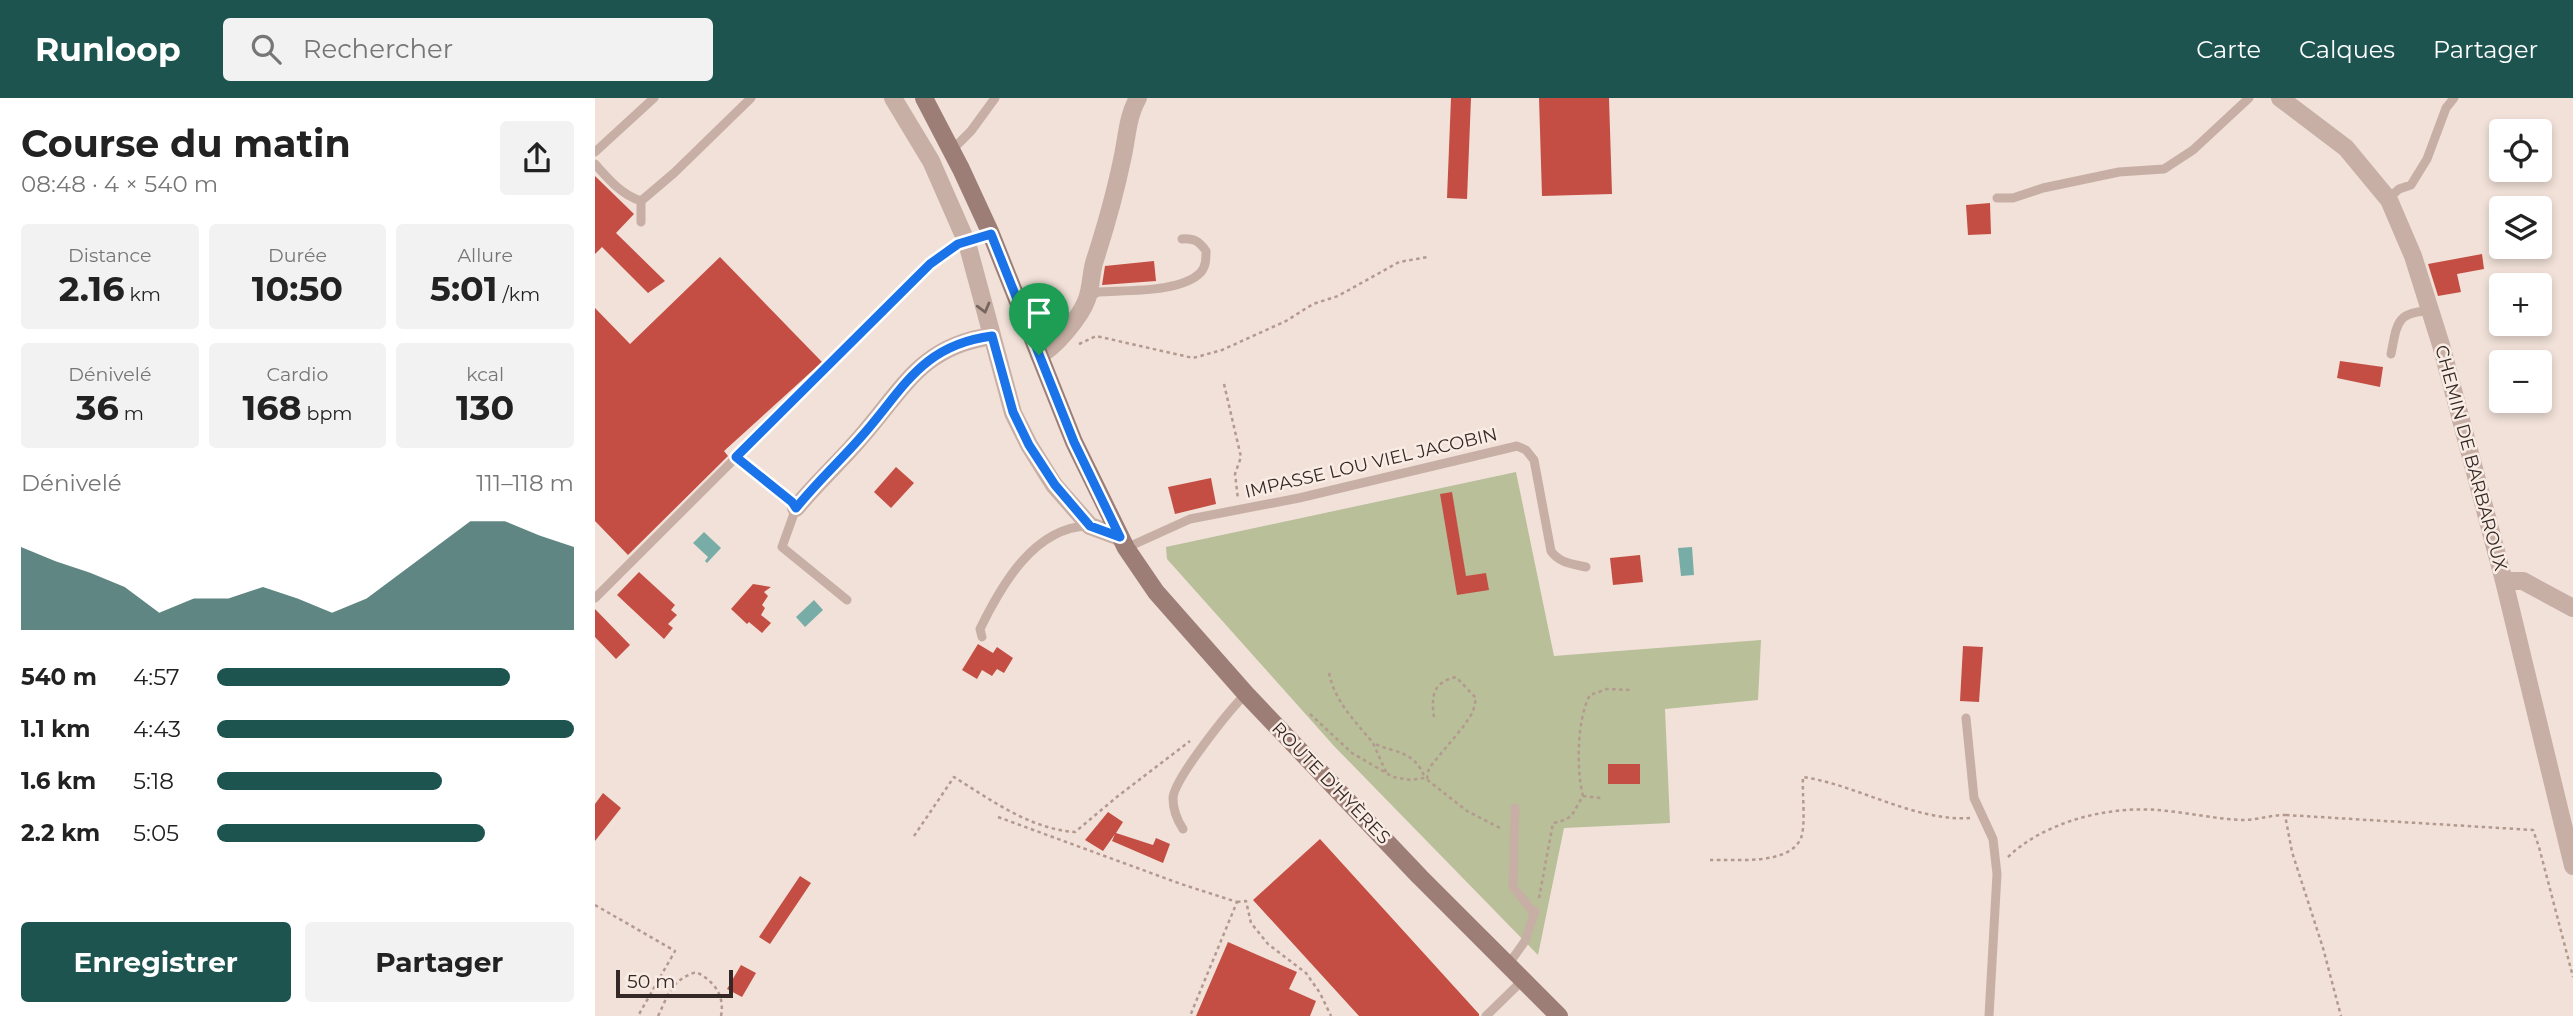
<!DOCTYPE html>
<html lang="fr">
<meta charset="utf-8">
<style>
body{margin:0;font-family:Montserrat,sans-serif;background:#f2f2f2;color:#222;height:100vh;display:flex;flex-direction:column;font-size:26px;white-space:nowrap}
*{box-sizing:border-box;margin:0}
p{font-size:23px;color:#767676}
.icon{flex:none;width:38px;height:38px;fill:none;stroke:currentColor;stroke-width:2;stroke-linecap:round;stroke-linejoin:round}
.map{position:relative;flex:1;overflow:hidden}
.panel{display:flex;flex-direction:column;background:#fff;width:595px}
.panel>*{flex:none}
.controls{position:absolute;left:1894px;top:21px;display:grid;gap:14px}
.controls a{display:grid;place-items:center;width:63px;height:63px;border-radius:7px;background:#fff;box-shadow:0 4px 10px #0003;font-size:35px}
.scale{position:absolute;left:21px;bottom:18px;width:117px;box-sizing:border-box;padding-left:7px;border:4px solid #342826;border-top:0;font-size:19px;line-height:24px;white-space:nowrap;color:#342826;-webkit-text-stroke:5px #f9ece4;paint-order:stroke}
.pin{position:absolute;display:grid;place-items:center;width:60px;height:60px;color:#fff;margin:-72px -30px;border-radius:50% 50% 50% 0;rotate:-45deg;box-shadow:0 0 7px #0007}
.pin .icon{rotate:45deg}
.round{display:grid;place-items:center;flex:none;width:74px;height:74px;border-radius:7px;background:#f2f2f2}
.overview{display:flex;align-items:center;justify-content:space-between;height:119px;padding:0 21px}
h1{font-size:38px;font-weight:700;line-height:52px}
.stats{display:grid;grid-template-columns:repeat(3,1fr);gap:10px;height:119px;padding:7px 21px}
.stats div{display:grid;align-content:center;border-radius:7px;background:#f2f2f2;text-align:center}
.stats b{font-size:35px;font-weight:700}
.stats small{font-size:19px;font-weight:400}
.stats p{font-size:19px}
.chart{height:196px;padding:14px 21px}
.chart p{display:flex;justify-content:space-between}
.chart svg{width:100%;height:126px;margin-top:7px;fill:#1d544f;opacity:.7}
.action{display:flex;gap:14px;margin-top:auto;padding:14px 21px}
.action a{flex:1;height:80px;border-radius:7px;background:#1d544f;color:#fff;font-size:28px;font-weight:700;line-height:80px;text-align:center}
.action a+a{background:#f2f2f2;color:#222}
ul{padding:0 21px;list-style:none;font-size:23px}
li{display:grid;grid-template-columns:112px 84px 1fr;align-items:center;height:52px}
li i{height:18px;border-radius:9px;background:#1d544f}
header{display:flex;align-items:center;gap:42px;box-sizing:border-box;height:98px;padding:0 35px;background:#1d544f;color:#fff}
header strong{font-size:33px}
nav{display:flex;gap:38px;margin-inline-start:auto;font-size:24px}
.search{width:490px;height:63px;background:#f2f2f2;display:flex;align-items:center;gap:18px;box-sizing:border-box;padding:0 24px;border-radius:7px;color:#767676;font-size:26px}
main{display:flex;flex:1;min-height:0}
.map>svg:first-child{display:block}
.green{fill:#b8bf99}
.water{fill:#78ada7}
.building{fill:#c44e43}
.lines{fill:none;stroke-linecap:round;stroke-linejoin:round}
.path{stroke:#b4998f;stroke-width:2.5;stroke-dasharray:3.5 3.5;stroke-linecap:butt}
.lane{stroke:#c8afa5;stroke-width:9}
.street{stroke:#c8afa5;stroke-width:18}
.secondary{stroke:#9c7e76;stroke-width:18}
.oneway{stroke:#77655f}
.route-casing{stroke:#fff;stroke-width:14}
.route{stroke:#1a73e8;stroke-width:9}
.labels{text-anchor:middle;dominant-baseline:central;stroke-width:5;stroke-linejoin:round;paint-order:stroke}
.street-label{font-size:18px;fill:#342826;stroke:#f9ece4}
</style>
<header>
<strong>Runloop</strong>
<div class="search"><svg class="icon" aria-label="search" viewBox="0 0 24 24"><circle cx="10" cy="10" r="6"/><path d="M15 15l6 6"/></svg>Rechercher</div>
<nav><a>Carte</a><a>Calques</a><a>Partager</a></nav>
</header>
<main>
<section class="panel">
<div class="overview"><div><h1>Course du matin</h1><p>08:48 · 4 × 540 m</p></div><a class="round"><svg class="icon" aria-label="share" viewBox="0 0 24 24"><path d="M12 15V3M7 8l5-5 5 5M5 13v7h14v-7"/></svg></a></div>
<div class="stats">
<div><p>Distance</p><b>2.16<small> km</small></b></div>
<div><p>Durée</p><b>10:50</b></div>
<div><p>Allure</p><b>5:01<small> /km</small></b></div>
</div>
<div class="stats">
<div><p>Dénivelé</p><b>36<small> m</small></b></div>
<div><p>Cardio</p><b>168<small> bpm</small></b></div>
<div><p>kcal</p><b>130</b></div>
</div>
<div class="chart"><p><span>Dénivelé</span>111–118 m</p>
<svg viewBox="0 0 160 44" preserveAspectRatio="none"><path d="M0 44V15L10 20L20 24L30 29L40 38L50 33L60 33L70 29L80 33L90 38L100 33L110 24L120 15L130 6L140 6L150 11L160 15V44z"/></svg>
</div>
<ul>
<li><b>540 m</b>4:57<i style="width:82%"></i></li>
<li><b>1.1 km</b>4:43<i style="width:100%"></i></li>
<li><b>1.6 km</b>5:18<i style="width:63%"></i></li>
<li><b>2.2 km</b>5:05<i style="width:75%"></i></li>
</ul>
<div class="action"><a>Enregistrer</a><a>Partager</a></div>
</section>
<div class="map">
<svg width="1978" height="918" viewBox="0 0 1978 918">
<rect width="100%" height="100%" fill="#f1e1d8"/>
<!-- green -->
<path class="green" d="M 921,374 L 959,558 L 1166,542 L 1163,602 L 1070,611 L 1075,725 L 969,730 L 943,857 L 739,648 L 572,461 L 571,449 Z"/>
<!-- water -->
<path class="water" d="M 109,434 L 126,450 L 112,465 L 110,463 L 113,459 L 98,445 Z
M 1097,449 L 1099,477 L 1086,478 L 1083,450 Z
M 219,502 L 228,512 L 210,529 L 201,519 Z"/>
<!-- building -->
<path class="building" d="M 856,0 L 876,0 L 872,101 L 852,100 Z
M 944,0 L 1014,0 L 1017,96 L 947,98 Z
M 0,78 L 39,116 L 21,135 L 70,183 L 53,195 L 7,149 L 0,156 Z
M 1395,105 L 1396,136 L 1373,137 L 1371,107 Z
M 1887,156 L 1889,171 L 1862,176 L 1866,194 L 1843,198 L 1833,166 Z
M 125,159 L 227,264 L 129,353 L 133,358 L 33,457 L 0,423 L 0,210 L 35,246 Z
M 559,163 L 561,183 L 507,187 L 510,168 Z
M 1745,263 L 1788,269 L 1785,289 L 1742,280 Z
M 301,369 L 319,385 L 296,410 L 279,394 Z
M 616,380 L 621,406 L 580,416 L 573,389 Z
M 857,394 L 871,478 L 891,475 L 894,492 L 862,497 L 845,396 Z
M 1045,457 L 1048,484 L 1018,487 L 1015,460 Z
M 44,474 L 80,507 L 76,512 L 82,517 L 73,526 L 78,530 L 69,541 L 22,497 Z
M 158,486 L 176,489 L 169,494 L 173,498 L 167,507 L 170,510 L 166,517 L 176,525 L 167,535 L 154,524 L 152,526 L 136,511 Z
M 0,511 L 35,547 L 21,561 L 0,539 Z
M 383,546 L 398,555 L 402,549 L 418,560 L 409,575 L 402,571 L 397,578 L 387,572 L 382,581 L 367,572 Z
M 1368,548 L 1388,549 L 1384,604 L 1365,603 Z
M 1013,666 L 1045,666 L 1045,686 L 1013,686 Z
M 8,695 L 26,710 L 0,743 L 0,706 Z
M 513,714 L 528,724 L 521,735 L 558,747 L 561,740 L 575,746 L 568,765 L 517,743 L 520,736 L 508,753 L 490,742 Z
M 725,741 L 884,916 L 884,918 L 764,918 L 658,802 Z
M 205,778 L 216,785 L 175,846 L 164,839 Z
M 633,844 L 702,874 L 694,891 L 721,903 L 715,918 L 601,918 Z
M 146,867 L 161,875 L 147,899 L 132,891 Z"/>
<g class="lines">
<!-- path -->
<path class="path" d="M 484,246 L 501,238 L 598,260 L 627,252 L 691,223 L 718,206 L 743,198 L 804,164 L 833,159
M 629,286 L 646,359 L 640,376 L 643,401
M 734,575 C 740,604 760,623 778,645
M 715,616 L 757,655 L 798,679 L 816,682 L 830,680 L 872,713 L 907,731
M 791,674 L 778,645 C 802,656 819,652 830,680
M 832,681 L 834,670 L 868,629 L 878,614 L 881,600 L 861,579 C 838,584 836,598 839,619
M 988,698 C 981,672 982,620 995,597 L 1012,591 L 1035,592
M 1691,717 L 1938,732 L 1944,749 L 1978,879
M 403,719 L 586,786 L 642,804 L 595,918
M 319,738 L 359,679 C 396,702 435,731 480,734 L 523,698 L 595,643
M 1413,759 C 1449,724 1512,708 1562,712 C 1590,714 1619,721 1648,722 C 1662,722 1676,717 1690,717 L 1697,754 L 1728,850 L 1746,918
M 1115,762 C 1140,761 1194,768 1206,740 C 1211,727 1207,694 1208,679 C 1263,687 1320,724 1376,720
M 944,800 L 958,725 C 980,721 977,715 988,698 L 1006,700
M 642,804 L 651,803 L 656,825 L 673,846 L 711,875 L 725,895 L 736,918
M 0,807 L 80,853 L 43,918
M 63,918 C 74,896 75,883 101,874 C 119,883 130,897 126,918"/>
<!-- lane -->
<path class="lane" d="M 357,52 L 376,33 L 400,0
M 0,54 L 59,0
M 0,66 C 13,81 27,97 46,103
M 1402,100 L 1418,100 L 1448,90 L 1524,74 L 1569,71 L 1598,52 L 1654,0
M 1793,101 L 1804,91 L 1816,87 L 1832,61 L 1851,10 L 1859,0
M 46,124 L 46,103 L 79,75 L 156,0
M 494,199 L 503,194 C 530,192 587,195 606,174 C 611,168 611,161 611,153 C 604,143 599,140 587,141
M 1796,256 C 1802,226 1801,213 1836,213
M 141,359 L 197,405 L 201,410 L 187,449 L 252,502
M 531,450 L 595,421 L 704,400 L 922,348 L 931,352 L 939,362 L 956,453 C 964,465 978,466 991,469
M 0,500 L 335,166 L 363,146 L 396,136
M 387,539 L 385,531 C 406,488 439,429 493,428
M 1371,620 L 1379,700 L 1398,741 L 1402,776 L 1394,918
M 920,710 L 918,789 L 939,815
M 588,731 C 582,722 578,712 578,700 C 579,681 636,610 651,596
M 913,867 L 930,843 L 940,813
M 891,918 L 928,882"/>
<!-- street -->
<path class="street" d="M 298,0 L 336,63 L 372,145 L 418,315 L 434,347 L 459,387 L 495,428 L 525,439
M 1685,0 L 1751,50 L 1794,102 L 1818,158 L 1846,247 L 1909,483 L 1978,768
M 444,257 C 460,250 486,218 492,201 C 496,190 496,176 499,165 C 510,131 520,96 527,62 C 532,41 532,19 543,0
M 201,410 C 221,385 245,364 266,339 C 308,291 326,248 397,238
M 1909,483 L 1928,483 L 1978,510"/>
<!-- secondary -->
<path class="secondary" d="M 329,0 L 366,71 L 396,136 L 479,344 L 531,450 L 561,494 L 651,596 L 825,779 L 964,918"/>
</g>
<!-- one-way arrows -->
<defs><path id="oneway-chevron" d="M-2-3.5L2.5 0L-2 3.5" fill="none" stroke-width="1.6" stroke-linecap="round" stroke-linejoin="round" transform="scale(1.75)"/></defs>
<use class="oneway" href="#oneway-chevron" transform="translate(389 210) rotate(75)"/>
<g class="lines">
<!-- route casing -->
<g class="route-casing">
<path id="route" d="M 396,136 L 479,344 L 525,439 L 495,428 L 460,387 L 434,347 L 418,314 L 397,238 C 326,247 308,292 266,339 C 244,364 221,385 201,410 L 197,404 L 141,359 L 335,166 L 363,146 Z"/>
</g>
<!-- route -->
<use href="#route" class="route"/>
</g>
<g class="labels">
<!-- street labels -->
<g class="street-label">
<text transform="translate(1876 360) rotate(75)">CHEMIN DE BARBAROUX</text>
<text transform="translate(776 365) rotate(-13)">IMPASSE LOU VIEL JACOBIN</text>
<text transform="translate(736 685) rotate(46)">ROUTE D'HYÈRES</text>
</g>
</g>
</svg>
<div class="controls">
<a><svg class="icon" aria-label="locate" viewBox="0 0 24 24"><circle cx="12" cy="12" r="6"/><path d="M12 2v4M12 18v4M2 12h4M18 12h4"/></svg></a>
<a><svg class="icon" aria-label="layers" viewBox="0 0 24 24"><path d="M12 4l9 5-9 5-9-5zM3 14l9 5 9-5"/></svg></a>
<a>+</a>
<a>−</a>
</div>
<div class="scale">50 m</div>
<div class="pin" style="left:444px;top:257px;background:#1e9e55"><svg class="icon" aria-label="arrive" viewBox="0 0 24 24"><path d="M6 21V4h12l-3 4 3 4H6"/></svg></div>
</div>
</main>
